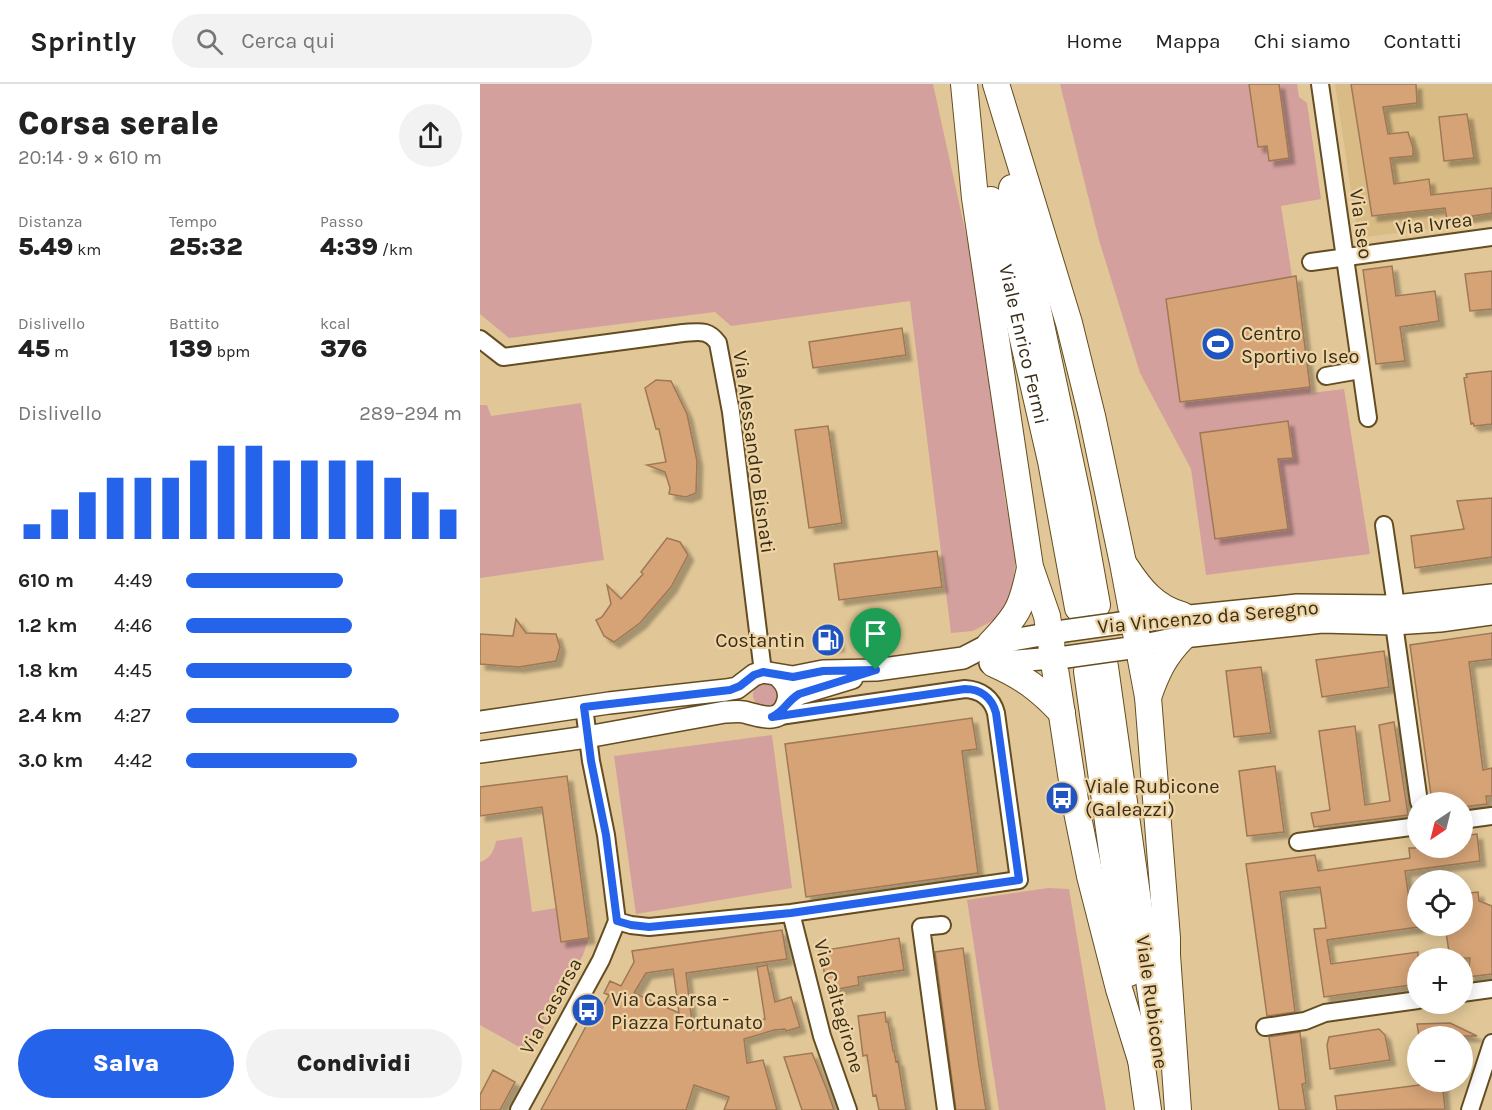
<!DOCTYPE html>
<html lang="it">
<meta charset="utf-8">
<style>
body{margin:0;font-family:Karla,sans-serif;background:#f2f2f2;color:#222;height:100vh;display:flex;flex-direction:column;font-size:22px;white-space:nowrap}
*{box-sizing:border-box;margin:0}
p{font-size:20px;color:#767676}
.icon{flex:none;width:33px;height:33px;fill:none;stroke:currentColor;stroke-width:2;stroke-linecap:round;stroke-linejoin:round}
.map{position:relative;flex:1;overflow:hidden}
.panel{display:flex;flex-direction:column;background:#fff;width:480px}
.panel>*{flex:none}
.needle{width:39px;rotate:215deg}
.fabs{position:absolute;left:927px;top:708px;display:grid;gap:12px}
.fabs a{display:grid;place-items:center;width:66px;height:66px;border-radius:50%;background:#fff;box-shadow:0 3px 15px #0003;font-size:30px}
.pin{position:absolute;display:grid;place-items:center;width:51px;height:51px;color:#fff;margin:-62px -26px;border-radius:50% 50% 50% 0;rotate:-45deg;box-shadow:0 0 6px #0007}
.pin .icon{rotate:45deg}
.round{display:grid;place-items:center;flex:none;width:63px;height:63px;border-radius:32px;background:#f2f2f2}
.overview{display:flex;align-items:center;justify-content:space-between;height:102px;padding:0 18px}
h1{font-size:33px;font-weight:800;line-height:45px}
.figures{display:grid;grid-template-columns:repeat(3,1fr);gap:9px;height:102px;padding:6px 18px}
.figures div{display:grid;align-content:center}
.figures b{font-size:26px;font-weight:800}
.figures small{font-size:16px;font-weight:400}
.figures p{font-size:16px}
.chart{height:168px;padding:12px 18px}
.chart p{display:flex;justify-content:space-between}
.chart svg{width:100%;height:108px;margin-top:6px;stroke:#2563eb;stroke-width:6}
.cta{display:flex;gap:12px;margin-top:auto;padding:12px 18px}
.cta a{flex:1;height:69px;border-radius:36px;background:#2563eb;color:#fff;font-size:24px;font-weight:800;line-height:69px;text-align:center}
.cta a+a{background:#f2f2f2;color:#222}
ul{padding:0 18px;list-style:none;font-size:20px}
li{display:grid;grid-template-columns:96px 72px 1fr;align-items:center;height:45px}
li i{height:15px;border-radius:8px;background:#2563eb}
header{display:flex;align-items:center;gap:36px;box-sizing:border-box;height:84px;padding:0 30px;background:#fff;border-bottom:2px solid #e0e0e0}
header strong{font-size:28px}
nav{display:flex;gap:33px;margin-inline-start:auto;font-size:21px}
.search{width:420px;height:54px;background:#f2f2f2;display:flex;align-items:center;gap:15px;box-sizing:border-box;padding:0 21px;border-radius:33px;color:#767676;font-size:22px}
main{display:flex;flex:1;min-height:0}
.map>svg:first-child{display:block}
.built{fill:#d9bb85}
.green{fill:#d3a09d}
.building{fill:#d5a376;stroke:#9f7856;stroke-width:1.5;fill-rule:evenodd;filter:url(#shadow)}
.lines{fill:none;stroke-linecap:round;stroke-linejoin:round}
.minor-casing{stroke:#644d20;stroke-width:20}
.major-casing{stroke:#644d20;stroke-width:24}
.highway-casing{stroke:#644d20;stroke-width:28}
.minor{stroke:#fff;stroke-width:16}
.major{stroke:#fff;stroke-width:21}
.highway{stroke:#fff;stroke-width:26}
.major-bridge-casing{stroke:#644d20;stroke-width:24;stroke-linecap:butt}
.major-bridge{stroke:#fff;stroke-width:21}
.route-casing{stroke:#fff;stroke-width:12}
.route{stroke:#2563eb;stroke-width:8}
.labels{text-anchor:middle;dominant-baseline:central;stroke-width:4.5;stroke-linejoin:round;paint-order:stroke}
.street-label{font-size:20px;fill:#382d1a;stroke:#eed4a4}
.poi-label{font-size:20px;fill:#382d1a;stroke:#eed4a4;text-anchor:start}
</style>
<header>
<strong>Sprintly</strong>
<div class="search"><svg class="icon" aria-label="search" viewBox="0 0 24 24"><circle cx="10" cy="10" r="6"/><path d="M15 15l6 6"/></svg>Cerca qui</div>
<nav><a>Home</a><a>Mappa</a><a>Chi siamo</a><a>Contatti</a></nav>
</header>
<main>
<section class="panel">
<div class="overview"><div><h1>Corsa serale</h1><p>20:14 · 9 × 610 m</p></div><a class="round"><svg class="icon" aria-label="share" viewBox="0 0 24 24"><path d="M12 15V3M7 8l5-5 5 5M5 13v7h14v-7"/></svg></a></div>
<div class="figures">
<div><p>Distanza</p><b>5.49<small> km</small></b></div>
<div><p>Tempo</p><b>25:32</b></div>
<div><p>Passo</p><b>4:39<small> /km</small></b></div>
</div>
<div class="figures">
<div><p>Dislivello</p><b>45<small> m</small></b></div>
<div><p>Battito</p><b>139<small> bpm</small></b></div>
<div><p>kcal</p><b>376</b></div>
</div>
<div class="chart"><p><span>Dislivello</span>289–294 m</p>
<svg viewBox="0 0 160 44" preserveAspectRatio="none"><path d="M5 44V38M15 44V32M25 44V25M35 44V19M45 44V19M55 44V19M65 44V12M75 44V6M85 44V6M95 44V12M105 44V12M115 44V12M125 44V12M135 44V19M145 44V25M155 44V32"/></svg>
</div>
<ul>
<li><b>610 m</b>4:49<i style="width:57%"></i></li>
<li><b>1.2 km</b>4:46<i style="width:60%"></i></li>
<li><b>1.8 km</b>4:45<i style="width:60%"></i></li>
<li><b>2.4 km</b>4:27<i style="width:77%"></i></li>
<li><b>3.0 km</b>4:42<i style="width:62%"></i></li>
</ul>
<div class="cta"><a>Salva</a><a>Condividi</a></div>
</section>
<div class="map">
<svg width="1012" height="1026" viewBox="0 0 1012 1026">
<defs>
<filter id="shadow"><feDropShadow dx="5.5" dy="5.5" stdDeviation="1.5" flood-color="#0004"/></filter>
</defs>
<rect width="100%" height="100%" fill="#e1c797"/>
<!-- built -->
<path class="built" d="M 855,0 L 1012,0 L 1012,137 L 878,154 Z"/>
<!-- green -->
<path class="green" d="M 0,0 L 453,0 L 499,210 L 525,415 L 536,470 L 532,512 L 518,534 L 493,547 L 471,549 L 430,217 L 251,242 L 235,228 L 29,254 L 0,230 Z
M 580,0 L 817,0 L 819,13 L 827,19 L 841,115 L 801,122 L 812,192 L 816,192 L 831,309 L 864,305 L 890,470 L 726,491 L 711,385 L 660,289 L 619,156 Z
M 101,319 L 124,476 L 0,494 L 0,321 L 7,321 L 11,332 Z
M273 611a12 12 0 1 1 24 0a12 12 0 1 1-24 0Z
M 292,651 L 312,804 L 156,830 L 134,672 Z
M 42,753 L 52,828 L 76,824 L 81,858 L 109,854 L 103,871 L 50,969 L 0,941 L 0,778 C 10,775 14,767 16,757 Z
M 568,804 L 589,805 L 626,1026 L 519,1026 L 487,816 Z"/>
<!-- building -->
<path class="building" d="M 769,0 L 799,0 L 809,74 L 789,77 L 787,62 L 778,63 Z
M 871,0 L 936,0 L 937,19 L 903,23 L 908,50 L 928,48 L 933,64 L 933,72 L 910,74 L 914,100 L 949,95 L 951,111 L 1012,104 L 1012,129 L 967,136 L 965,124 L 892,132 Z
M 987,30 L 994,74 L 964,77 L 959,33 Z
M 912,182 L 916,212 L 955,207 L 959,237 L 920,243 L 925,277 L 896,280 L 883,186 Z
M 1012,187 L 1012,225 L 990,227 L 985,190 Z
M 816,192 L 830,303 L 700,318 L 686,215 Z
M 422,244 L 426,271 L 333,284 L 329,258 Z
M 1012,287 L 1012,340 L 994,342 L 993,339 L 991,340 L 984,294 L 987,293 L 986,290 Z
M 176,296 L 191,297 L 207,330 L 217,377 L 216,409 L 206,413 L 189,410 L 190,404 L 185,388 L 167,381 L 186,378 L 179,345 L 176,345 L 165,304 Z
M 808,337 L 813,374 L 798,375 L 808,445 L 735,455 L 720,349 Z
M 348,342 L 362,439 L 329,444 L 315,346 Z
M 1012,414 L 1012,473 L 935,484 L 931,452 L 984,445 L 977,417 Z
M 187,454 L 200,458 L 208,471 L 191,503 L 160,539 L 134,558 L 124,552 L 116,536 L 122,533 L 131,520 L 127,501 L 141,515 L 163,490 L 161,488 Z
M 457,467 L 462,503 L 359,516 L 354,480 Z
M 36,535 L 46,549 L 76,550 L 80,563 L 76,577 L 39,583 L 0,580 L 0,550 L 33,552 Z
M 356,545 L 359,562 L 340,565 L 337,548 Z
M 1012,549 L 1012,575 L 989,578 L 1003,686 L 1012,684 L 1012,712 L 1006,712 L 1007,720 L 982,723 L 982,718 L 952,718 L 930,561 Z
M 904,567 L 909,603 L 842,613 L 836,576 Z
M 781,583 L 791,649 L 754,653 L 746,587 Z
M 492,634 L 497,665 L 482,667 L 498,789 L 326,813 L 305,660 Z
M 914,638 L 928,731 L 834,743 L 831,729 L 850,726 L 839,647 L 875,642 L 885,721 L 910,717 L 899,641 Z
M 795,682 L 804,748 L 767,752 L 759,687 Z
M 87,692 L 109,854 L 81,858 L 62,723 L 0,732 L 0,703 Z
M 997,750 L 1000,777 L 925,787 L 929,815 L 938,816 L 938,843 L 847,856 L 851,880 L 938,868 L 938,900 L 844,913 L 834,845 L 846,844 L 840,803 L 800,808 L 815,928 L 787,932 L 766,780 L 835,771 L 838,787 L 930,774 L 929,764 L 982,764 L 982,752 Z
M 998,808 L 999,817 L 1012,822 L 1012,890 L 988,893 L 990,874 L 970,874 L 965,842 L 982,842 L 982,810 Z
M 302,846 L 307,875 L 206,889 L 213,946 L 273,940 L 273,936 L 285,935 L 277,883 L 287,881 L 295,918 L 311,913 L 320,943 L 306,947 L 305,945 L 294,946 L 264,955 L 267,979 L 283,976 L 297,1026 L 244,1026 L 249,1013 L 214,1001 L 206,1026 L 61,1026 L 111,933 L 116,936 L 129,911 L 124,909 L 130,897 L 141,902 L 154,878 L 152,867 ZM 193,885 L 199,929 L 154,909 L 166,889 Z
M 419,854 L 424,886 L 378,893 L 379,901 L 348,907 L 340,867 Z
M 483,864 L 499,982 L 506,1026 L 476,1026 L 455,868 Z
M 405,928 L 406,938 L 408,938 L 413,967 L 414,967 L 416,978 L 418,977 L 426,1026 L 399,1026 L 396,1011 L 393,1012 L 387,971 L 383,972 L 378,932 Z
M 970,939 L 997,952 L 939,952 L 937,940 Z
M 899,945 L 905,951 L 910,976 L 850,985 L 847,961 L 849,953 Z
M 820,948 L 826,999 L 822,1000 L 826,1026 L 799,1026 L 789,953 Z
M 332,969 L 347,1006 L 354,1026 L 322,1026 L 304,973 Z
M 13,986 L 35,998 L 20,1026 L 0,1026 L 0,1011 Z
M 962,998 L 965,1025 L 857,1026 L 855,1012 Z"/>
<g class="lines">
<!-- minor casing -->
<g class="minor-casing">
<path id="minor" d="M 840,0 L 888,334
M 831,178 L 1012,153
M 0,255 L 23,273 L 203,249 C 219,248 228,245 238,259 L 251,328 L 283,588
M 846,292 L 880,286
M 904,441 L 916,522
M 914,540 L 939,718
M 982,736 L 1012,732
M 818,758 L 938,742
M 311,829 L 342,952 L 368,1026
M 137,837 L 151,841 L 169,843 L 311,829 L 539,796 L 516,629 C 512,614 501,606 485,605 L 293,633
M 462,841 L 441,843 L 466,1026
M 982,909 L 1012,905
M 785,943 L 825,937 L 845,929 L 938,916
M 39,1026 L 121,876 L 137,837 L 126,751 L 111,677 L 104,623
M 990,1026 L 1012,959"/>
</g>
<!-- major casing -->
<g class="major-casing">
<path id="major" d="M 641,539 L 817,521 L 916,522 L 1012,511
M 644,565 L 703,553 L 842,538 L 914,540 L 960,537 L 1012,530
M 510,579 L 586,573
M 308,617 L 319,610 L 372,594
M 0,638 L 129,619 L 246,606 L 257,604 L 274,591 L 283,588 L 313,593 L 343,587 L 396,586 L 483,574 L 510,560 L 584,547
M 0,668 L 107,653 L 245,628 C 251,628 258,627 264,628 C 280,632 302,642 308,616 C 310,606 305,597 297,591"/>
</g>
<!-- highway casing -->
<g class="highway-casing">
<g id="highway">
<path d="M 484,0 L 495,114 L 550,483 L 567,532 L 596,723 L 610,792 L 639,905 L 661,976"/>
<path d="M 516,0 L 589,239 L 612,332 L 643,479 L 668,613 L 687,854 L 687,871 L 698,1026"/>
<path d="M 532,104 L 598,415 L 617,521"/>
<path id="s1" d="M 511,116 L 571,377 L 598,524"/>
<path d="M 645,482 C 660,505 675,524 702,531"/>
<path d="M 510,560 C 538,531 542,523 550,484"/>
<path d="M 514,580 C 543,593 560,605 582,629"/>
<path d="M 625,583 L 678,960"/>
<path d="M 607,587 L 649,889"/>
<path d="M 668,613 C 677,588 684,572 703,553"/>
<path d="M 659,961 L 668,1026"/>
</g>
</g>
<!-- minor -->
<use href="#minor" class="minor"/>
<!-- major -->
<use href="#major" class="major"/>
<!-- highway -->
<use href="#highway" class="highway"/>
<!-- major-bridge casing -->
<g class="major-bridge-casing">
<path id="major-bridge" d="M 584,547 L 641,539
M 586,573 L 643,565"/>
</g>
<!-- major-bridge -->
<use href="#major-bridge" class="major-bridge"/>
</g>
<g class="lines">
<!-- route casing -->
<g class="route-casing">
<path id="route" d="M 396,586 L 319,610 C 306,618 305,627 292,633 L 485,605 C 501,605 512,614 516,629 L 539,796 L 311,829 L 169,843 L 151,841 L 137,837 L 126,751 L 111,677 L 104,623 L 250,606 L 260,602 L 274,591 L 283,588 L 313,593 L 343,587 Z"/>
</g>
<!-- route -->
<use href="#route" class="route"/>
</g>
<!-- icons -->
<defs>
<g id="stadium-disc" transform="scale(1.725)"><circle r="9.5" fill="#2054c1" stroke="#eed4a4"/><path d="M0-5a6.5 5 0 1 0 0 10a6.5 5 0 1 0 0-10ZM-3.5-1.8h7v3.6h-7Z" fill="#fff"/></g>
<g id="fuel-disc" transform="scale(1.725)"><circle r="9.5" fill="#2054c1" stroke="#eed4a4"/><path d="M-5.5-6h7V0h2V4h1.3V-2.5L3-4.5l.8-.8L6-3V5H2.5V1h-1V6h-7ZM-4.2-4.7v3.2H.2V-4.7Z" fill="#fff"/></g>
<g id="bus-disc" transform="scale(1.725)"><circle r="9.5" fill="#2054c1" stroke="#eed4a4"/><path d="M-5-6H5V4H4V6H2V4H-2V6H-4V4H-5ZM-3.5-4V0h7V-4ZM-3.5 1.2v1.5H-2V1.2ZM2 1.2v1.5H3.5V1.2Z" fill="#fff"/></g>
</defs>
<g fill-rule="evenodd">
<use href="#stadium-disc" x="738" y="260"/>
<use href="#fuel-disc" x="348" y="556"/>
<use href="#bus-disc" x="582" y="714"/>
<use href="#bus-disc" x="108" y="926"/>
</g>
<g class="labels">
<!-- street labels -->
<g class="street-label">
<text transform="translate(881 140) rotate(82)">Via Iseo</text>
<text transform="translate(954 140) rotate(-7)">Via Ivrea</text>
<text stroke="none"><textPath href="#s1" startOffset="148">Viale Enrico Fermi</textPath></text>
<text transform="translate(274 368) rotate(82)">Via Alessandro Bisnati</text>
<text transform="translate(728 533) rotate(-5)">Via Vincenzo da Seregno</text>
<text transform="translate(672 918) rotate(82)">Viale Rubicone</text>
<text transform="translate(71 922) rotate(-61)">Via Casarsa</text>
<text transform="translate(359 922) rotate(74)">Via Caltagirone</text>
</g>
<!-- poi labels -->
<g class="poi-label">
<text x="761" y="249">Centro<tspan x="761" dy="23">Sportivo Iseo</tspan></text>
<text x="325" y="556" text-anchor="end">Costantin</text>
<text x="605" y="702">Viale Rubicone<tspan x="605" dy="23">(Galeazzi)</tspan></text>
<text x="131" y="915">Via Casarsa -<tspan x="131" dy="23">Piazza Fortunato</tspan></text>
</g>
</g>
</svg>
<div class="fabs">
<a><svg class="needle" viewBox="-14 -14 28 28"><path d="M0-13l5 13h-10z" fill="#e53935"/><path d="M0 13l5-13h-10z" fill="#767676"/></svg></a>
<a><svg class="icon" aria-label="locate" viewBox="0 0 24 24"><circle cx="12" cy="12" r="6"/><path d="M12 2v4M12 18v4M2 12h4M18 12h4"/></svg></a>
<a>+</a>
<a>−</a>
</div>
<div class="pin" style="left:396px;top:586px;background:#1e9e55"><svg class="icon" aria-label="arrive" viewBox="0 0 24 24"><path d="M6 21V4h12l-3 4 3 4H6"/></svg></div>
</div>
</main>
